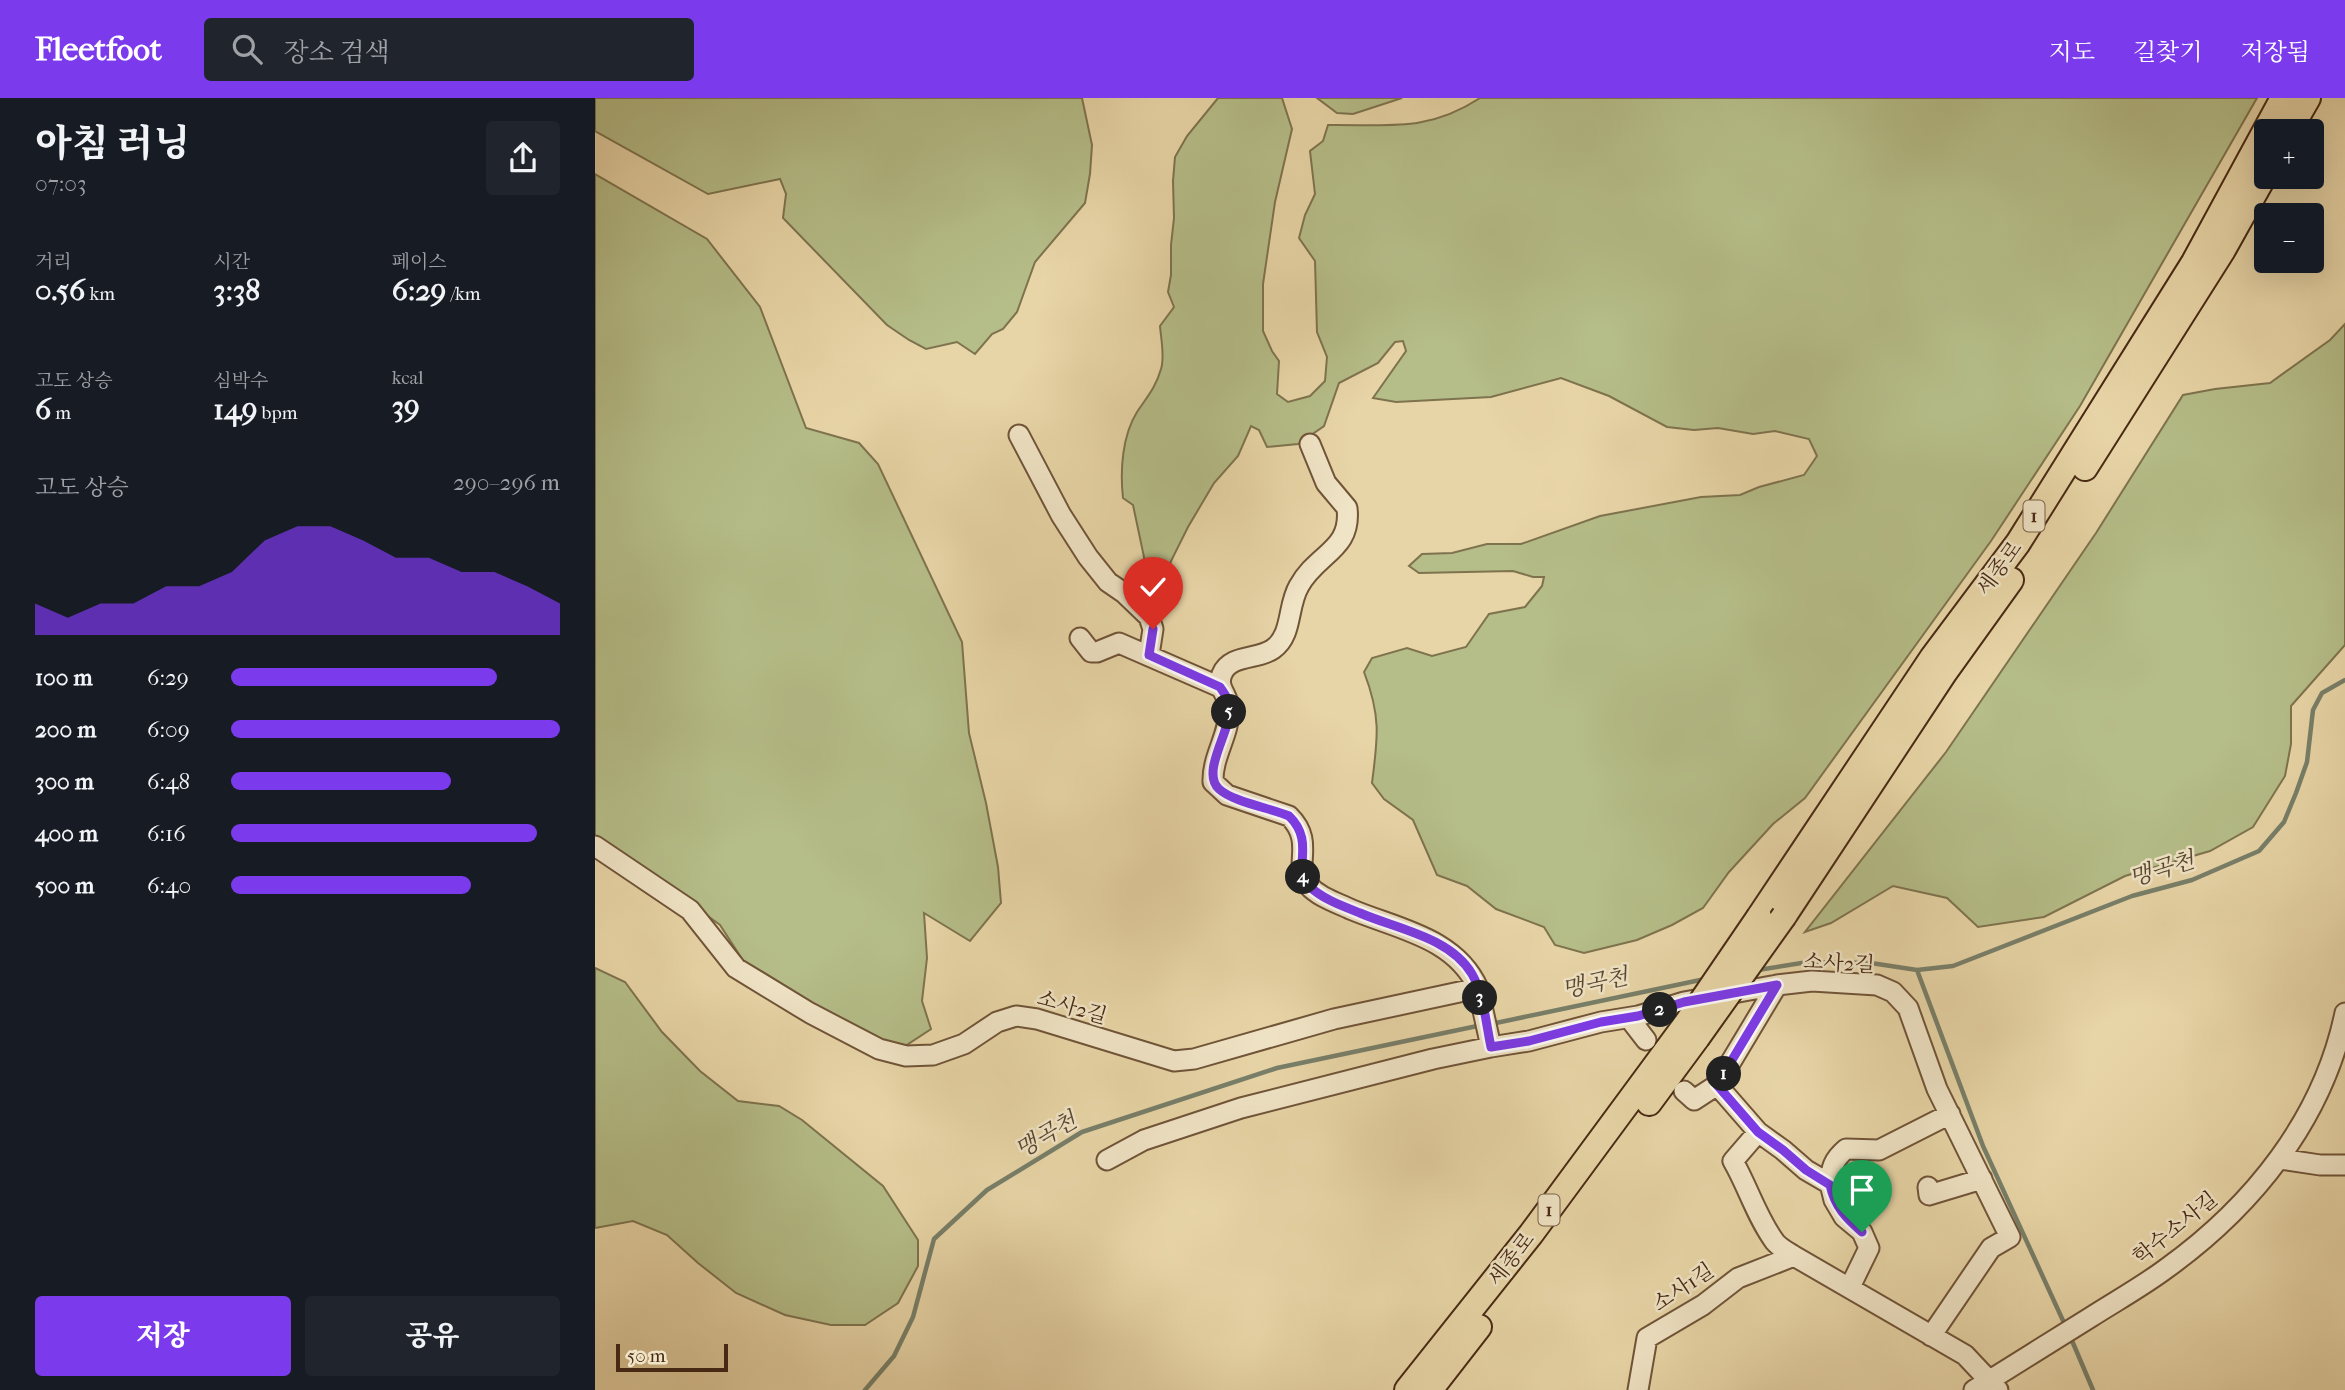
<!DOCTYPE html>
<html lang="ko">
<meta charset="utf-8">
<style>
body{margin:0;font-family:"IM FELL French Canon","Noto Serif KR",serif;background:#20242c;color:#f1f3f6;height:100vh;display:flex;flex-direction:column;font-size:26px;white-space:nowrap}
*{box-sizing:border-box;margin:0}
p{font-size:23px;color:#9ea1a6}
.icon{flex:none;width:38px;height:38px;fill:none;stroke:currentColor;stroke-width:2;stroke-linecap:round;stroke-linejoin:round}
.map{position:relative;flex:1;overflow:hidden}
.sheet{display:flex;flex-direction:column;background:#171b24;width:595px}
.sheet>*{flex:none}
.fabs{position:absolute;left:1659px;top:21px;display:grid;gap:14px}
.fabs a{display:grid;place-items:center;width:70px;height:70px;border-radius:7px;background:#171b24;box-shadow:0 7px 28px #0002;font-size:35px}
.scale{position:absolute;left:21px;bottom:18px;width:112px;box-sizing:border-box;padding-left:7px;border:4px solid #482913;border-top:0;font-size:19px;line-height:24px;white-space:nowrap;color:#482913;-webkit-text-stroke:5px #f0e4c6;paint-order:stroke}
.pin{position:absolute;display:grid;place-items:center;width:60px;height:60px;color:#fff;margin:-72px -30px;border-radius:50% 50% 50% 0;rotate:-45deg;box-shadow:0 0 7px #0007}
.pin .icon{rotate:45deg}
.km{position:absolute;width:35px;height:35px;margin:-18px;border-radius:50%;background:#222;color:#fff;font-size:19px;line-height:35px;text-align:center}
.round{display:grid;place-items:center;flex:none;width:74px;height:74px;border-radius:7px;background:#20242c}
.head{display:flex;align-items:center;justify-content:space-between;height:119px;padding:0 35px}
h1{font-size:38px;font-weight:800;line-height:52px}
.metrics{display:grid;grid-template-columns:repeat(3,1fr);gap:10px;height:119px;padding:7px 35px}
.metrics div{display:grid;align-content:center}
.metrics b{font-size:30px;font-weight:800}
.metrics small{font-size:19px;font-weight:400}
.metrics p{font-size:19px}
.chart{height:196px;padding:14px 35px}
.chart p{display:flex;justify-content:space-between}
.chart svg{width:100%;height:126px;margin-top:7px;fill:#7c3aed;opacity:.7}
.primary-button{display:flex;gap:14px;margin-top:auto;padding:14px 35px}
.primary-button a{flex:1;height:80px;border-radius:7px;background:#7c3aed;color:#fff;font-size:28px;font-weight:800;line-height:80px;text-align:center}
.primary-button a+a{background:#20242c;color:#f1f3f6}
ul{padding:0 35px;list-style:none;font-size:23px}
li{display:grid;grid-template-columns:112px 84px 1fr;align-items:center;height:52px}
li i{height:18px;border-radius:9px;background:#7c3aed}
header{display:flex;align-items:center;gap:42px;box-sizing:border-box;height:98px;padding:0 35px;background:#7c3aed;color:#fff}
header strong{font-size:33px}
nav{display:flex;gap:38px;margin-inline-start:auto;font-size:24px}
.search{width:490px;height:63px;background:#20242c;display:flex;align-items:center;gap:18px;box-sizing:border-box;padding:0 24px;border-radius:7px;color:#9ea1a6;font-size:26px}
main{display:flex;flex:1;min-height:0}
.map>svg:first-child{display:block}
.green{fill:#b5bd88;stroke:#7e734e;stroke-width:2}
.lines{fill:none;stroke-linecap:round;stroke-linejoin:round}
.stream{stroke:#787f69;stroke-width:4.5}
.minor-casing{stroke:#705438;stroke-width:23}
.major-casing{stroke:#482913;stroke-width:28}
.minor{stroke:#f0e4c6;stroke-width:19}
.major{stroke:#e8d5a7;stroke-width:24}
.major-bridge-casing{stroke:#482913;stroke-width:28;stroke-linecap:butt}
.major-bridge{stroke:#e8d5a7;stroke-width:24}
.route-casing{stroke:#fff;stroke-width:14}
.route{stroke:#7c3aed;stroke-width:9}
.labels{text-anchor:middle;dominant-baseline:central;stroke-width:5;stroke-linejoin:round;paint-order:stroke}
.shield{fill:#f0e4c6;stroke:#7a6149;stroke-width:2}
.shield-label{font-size:19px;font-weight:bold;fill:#482913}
.street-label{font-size:21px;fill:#482913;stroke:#f0e4c6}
.water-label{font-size:23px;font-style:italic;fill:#584630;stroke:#f0e4c6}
</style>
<header>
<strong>Fleetfoot</strong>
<div class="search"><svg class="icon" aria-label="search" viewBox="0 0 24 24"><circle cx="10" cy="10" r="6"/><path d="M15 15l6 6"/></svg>장소 검색</div>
<nav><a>지도</a><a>길찾기</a><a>저장됨</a></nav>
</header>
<main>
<section class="sheet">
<div class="head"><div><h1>아침 러닝</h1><p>07:03</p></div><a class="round"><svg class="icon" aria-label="share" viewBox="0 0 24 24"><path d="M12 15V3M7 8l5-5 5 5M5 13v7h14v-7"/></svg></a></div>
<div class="metrics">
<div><p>거리</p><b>0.56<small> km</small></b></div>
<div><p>시간</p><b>3:38</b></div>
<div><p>페이스</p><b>6:29<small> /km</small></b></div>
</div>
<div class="metrics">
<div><p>고도 상승</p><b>6<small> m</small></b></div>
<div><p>심박수</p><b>149<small> bpm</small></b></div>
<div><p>kcal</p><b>39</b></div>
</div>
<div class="chart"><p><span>고도 상승</span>290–296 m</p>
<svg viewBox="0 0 160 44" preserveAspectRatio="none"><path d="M0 44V33L10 38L20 33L30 33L40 27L50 27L60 22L70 11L80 6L90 6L100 11L110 17L120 17L130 22L140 22L150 27L160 33V44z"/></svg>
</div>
<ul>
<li><b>100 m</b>6:29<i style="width:81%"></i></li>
<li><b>200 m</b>6:09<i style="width:100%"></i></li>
<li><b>300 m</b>6:48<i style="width:67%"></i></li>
<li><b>400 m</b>6:16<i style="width:93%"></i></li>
<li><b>500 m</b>6:40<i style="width:73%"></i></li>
</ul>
<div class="primary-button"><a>저장</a><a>공유</a></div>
</section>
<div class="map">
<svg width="1750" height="1292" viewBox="0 0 1750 1292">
<rect width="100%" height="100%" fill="#e8d5a7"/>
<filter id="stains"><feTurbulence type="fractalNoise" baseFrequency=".00286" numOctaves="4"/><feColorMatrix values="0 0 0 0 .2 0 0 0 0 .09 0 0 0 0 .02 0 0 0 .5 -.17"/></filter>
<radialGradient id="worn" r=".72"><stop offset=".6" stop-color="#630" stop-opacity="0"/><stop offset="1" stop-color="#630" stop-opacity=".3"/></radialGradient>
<!-- green -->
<path class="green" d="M 0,0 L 487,0 L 497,47 L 495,76 L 490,105 L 440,164 L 422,214 L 408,231 L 397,236 L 380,256 L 362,244 L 331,251 L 314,242 L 292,227 L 188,120 L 191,96 L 185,81 L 113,96 L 0,33 Z
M 623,0 L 687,0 L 697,31 L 680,104 L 668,186 L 668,233 L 677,253 L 684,263 L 682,296 L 693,304 L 715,298 L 730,283 L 732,259 L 722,234 L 720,163 L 704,140 L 710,117 L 720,96 L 715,53 L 728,43 L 733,27 C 791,26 832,35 885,0 L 1662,0 L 1485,308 L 1396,443 L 1210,700 L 1178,726 L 1134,774 L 1108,810 L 1077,827 L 1042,842 L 989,855 L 960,847 L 949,829 L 901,811 L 872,788 L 842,777 L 818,722 L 789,701 L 777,685 C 783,639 786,618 769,574 L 777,560 L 812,550 L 837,558 L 871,549 L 894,516 L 930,509 L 947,488 L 949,479 L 938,479 L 918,473 L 824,475 L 814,468 L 827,456 L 857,455 L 892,446 L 926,446 L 1005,418 L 1106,399 L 1145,397 L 1164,389 L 1209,377 L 1222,358 L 1214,341 L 1180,333 L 1158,336 L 1123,330 L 1099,332 L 1072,329 L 1014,298 L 966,280 L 896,299 L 801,304 L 778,300 L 811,253 L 808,243 L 800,244 L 783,265 L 744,285 L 729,328 L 703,346 L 672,349 L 664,332 L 656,328 L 643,358 L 619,385 L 593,429 L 576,463 L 569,491 L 559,490 L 549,482 L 549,459 L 538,407 L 528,400 C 525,373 527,338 542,314 C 552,299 561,289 566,271 C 570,259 566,241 565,228 L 579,209 L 573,194 L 576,177 L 576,147 L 579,120 L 578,83 L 580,59 L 592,38 Z
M 722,0 L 807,0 L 758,16 L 742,15 Z
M 0,76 L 112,141 L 165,209 L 211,330 L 264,345 L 283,366 L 367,544 L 374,635 L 391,705 L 403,769 L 406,805 L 375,843 L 329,815 L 332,860 L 327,903 L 336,931 L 304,952 L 234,915 L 149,864 L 125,827 L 50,772 L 0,741 Z
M 1750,226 L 1750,547 L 1696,608 L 1696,646 L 1690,678 L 1658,729 L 1615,753 L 1530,778 L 1449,819 L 1383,829 L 1352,800 L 1298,788 L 1236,825 L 1210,834 L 1351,654 L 1501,435 L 1588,297 L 1620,291 L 1675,285 L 1735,242 Z
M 0,870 L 30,884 L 67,934 L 105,973 L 143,1003 L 184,1008 L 207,1022 L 288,1088 L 323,1142 L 323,1168 L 303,1205 L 270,1227 L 236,1227 L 190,1217 L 141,1195 L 103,1165 L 72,1137 L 38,1123 L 0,1130 Z"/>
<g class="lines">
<!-- stream -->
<path class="stream" d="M 1163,872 L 1213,864 L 1276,865 L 1322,872 L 1358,868 L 1537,798 L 1597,782 L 1664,753 L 1689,724 L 1701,695 L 1712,664 L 1718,612 L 1727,595 L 1750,582
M 1322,872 L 1388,1048 L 1470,1227
M 896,926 L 1110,881
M 1475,1238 L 1498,1292
M 270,1292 L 299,1258 L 318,1219 L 339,1141 L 392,1092 L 487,1034 L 682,970 L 887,927"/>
<!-- minor casing -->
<g class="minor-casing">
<path id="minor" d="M 424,337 L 466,417 L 493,459 L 513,484 L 529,495 L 554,519 L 558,531 L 554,557
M 715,346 L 731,385 L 752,410 C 757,452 722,455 704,488 C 692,508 698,537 678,551 C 663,562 635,556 627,576 C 621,590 634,597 634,611 C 635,636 617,658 618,684 L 632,697 L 694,718 C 721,744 697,770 713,787 C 724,799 740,804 755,811 C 802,831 860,839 883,890
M 485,540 L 496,554 L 502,554 L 524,545 L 625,589
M 0,748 L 95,812 L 141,870 L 215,915 L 284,951 L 311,958 L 338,957 L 369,946 L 402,924 L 421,918 L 442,921 L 579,963 L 599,961 L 739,921 L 883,890 L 896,949 L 934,943 L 1006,924 L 1043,918 L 1089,904 L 1182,887 L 1217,883 L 1282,887 L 1298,894 L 1313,910 L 1342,991 L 1415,1139 L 1396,1150 L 1336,1238
M 1034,920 L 1051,942
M 1122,987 L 1163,1034 L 1188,1052 L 1211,1072 L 1235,1086 L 1239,1102 L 1249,1119 L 1267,1134 L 1274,1150 L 1255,1189
M 1089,993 L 1099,1002 L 1122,987 L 1182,887
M 1163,1034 L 1138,1063 C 1153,1089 1162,1120 1180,1144 C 1185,1150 1193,1154 1199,1158
M 1685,1061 L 1725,1067 L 1750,1067
M 512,1062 L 549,1042 L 646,1010 L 838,961 L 896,949
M 1235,1086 C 1236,1070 1238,1062 1251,1051 L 1284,1052 L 1355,1016
M 1333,1089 L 1334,1097 L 1387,1081
M 1043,1292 L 1052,1240 L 1108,1207 L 1143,1180 L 1199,1158 L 1370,1257 L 1403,1292
M 1379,1292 C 1418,1268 1457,1243 1496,1219 C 1521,1203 1548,1188 1572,1170 C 1658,1108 1728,1021 1750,915"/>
</g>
<!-- major casing -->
<g class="major-casing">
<path id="major" d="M 1694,33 L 1713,0
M 1490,370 L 1628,152 L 1671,75
M 1189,818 L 1350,574 L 1416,482
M 1164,819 L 1337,560 L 1423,445 L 1599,164 L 1688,0
M 1054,1005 L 1102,940
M 812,1292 L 936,1136 L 1091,926
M 835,1292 L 884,1229"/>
</g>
<!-- minor -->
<use href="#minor" class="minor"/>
<!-- major -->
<use href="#major" class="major"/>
<!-- major-bridge casing -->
<g class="major-bridge-casing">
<path id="major-bridge" d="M 1091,926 L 1164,819
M 1102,940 L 1189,818"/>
</g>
<!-- major-bridge -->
<use href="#major-bridge" class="major-bridge"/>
</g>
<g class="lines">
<!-- route casing -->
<g class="route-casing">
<path id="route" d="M 558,531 L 554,557 L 625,589 C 629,595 634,601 635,609 C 637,631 605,674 624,691 C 638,704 675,710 694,718 C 721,744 697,771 713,787 C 727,801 747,808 765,815 C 802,831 855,839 877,876 C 889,897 891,926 896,949 L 934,943 L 1006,924 L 1043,918 L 1089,904 L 1182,887 L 1122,987 L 1163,1034 L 1188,1052 L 1211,1072 L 1235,1087 C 1240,1109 1251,1120 1267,1134"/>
</g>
<!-- route -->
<use href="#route" class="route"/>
</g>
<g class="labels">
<!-- shield labels -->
<g class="shield">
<rect x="1428.5" y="402.5" width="21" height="31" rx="5"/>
<rect x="943.5" y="1096.5" width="21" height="31" rx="5"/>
</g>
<g class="shield-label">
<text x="1439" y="418">1</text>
<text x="954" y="1112">1</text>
</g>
<!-- street labels -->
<g class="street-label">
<text transform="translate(1404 470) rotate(-54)">세종로</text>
<text transform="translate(1244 865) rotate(3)">소사2길</text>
<text transform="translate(477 909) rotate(16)">소사2길</text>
<text transform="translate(1580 1130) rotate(-39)">학수소사길</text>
<text transform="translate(916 1161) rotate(-52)">세종로</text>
<text transform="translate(1088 1189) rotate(-34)">소사1길</text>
</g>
<!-- water labels -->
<g class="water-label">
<text transform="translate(1567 771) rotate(-17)">맹곡천</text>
<text transform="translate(1000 885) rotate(-12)">맹곡천</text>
<text transform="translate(451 1037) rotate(-30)">맹곡천</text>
</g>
</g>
<rect width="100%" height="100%" filter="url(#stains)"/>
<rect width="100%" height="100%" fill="url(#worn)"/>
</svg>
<div class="fabs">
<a>+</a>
<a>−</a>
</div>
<div class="scale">50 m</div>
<div class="pin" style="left:1267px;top:1134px;background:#1e9e55"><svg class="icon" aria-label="arrive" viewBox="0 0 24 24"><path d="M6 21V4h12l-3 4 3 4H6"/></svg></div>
<div class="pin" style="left:558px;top:531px;background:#d93025"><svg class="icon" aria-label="check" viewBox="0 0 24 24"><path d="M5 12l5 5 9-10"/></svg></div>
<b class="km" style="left:1129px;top:976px">1</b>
<b class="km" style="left:1065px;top:912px">2</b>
<b class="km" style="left:885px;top:900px">3</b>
<b class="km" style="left:708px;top:779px">4</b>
<b class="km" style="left:634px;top:614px">5</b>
</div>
</main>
